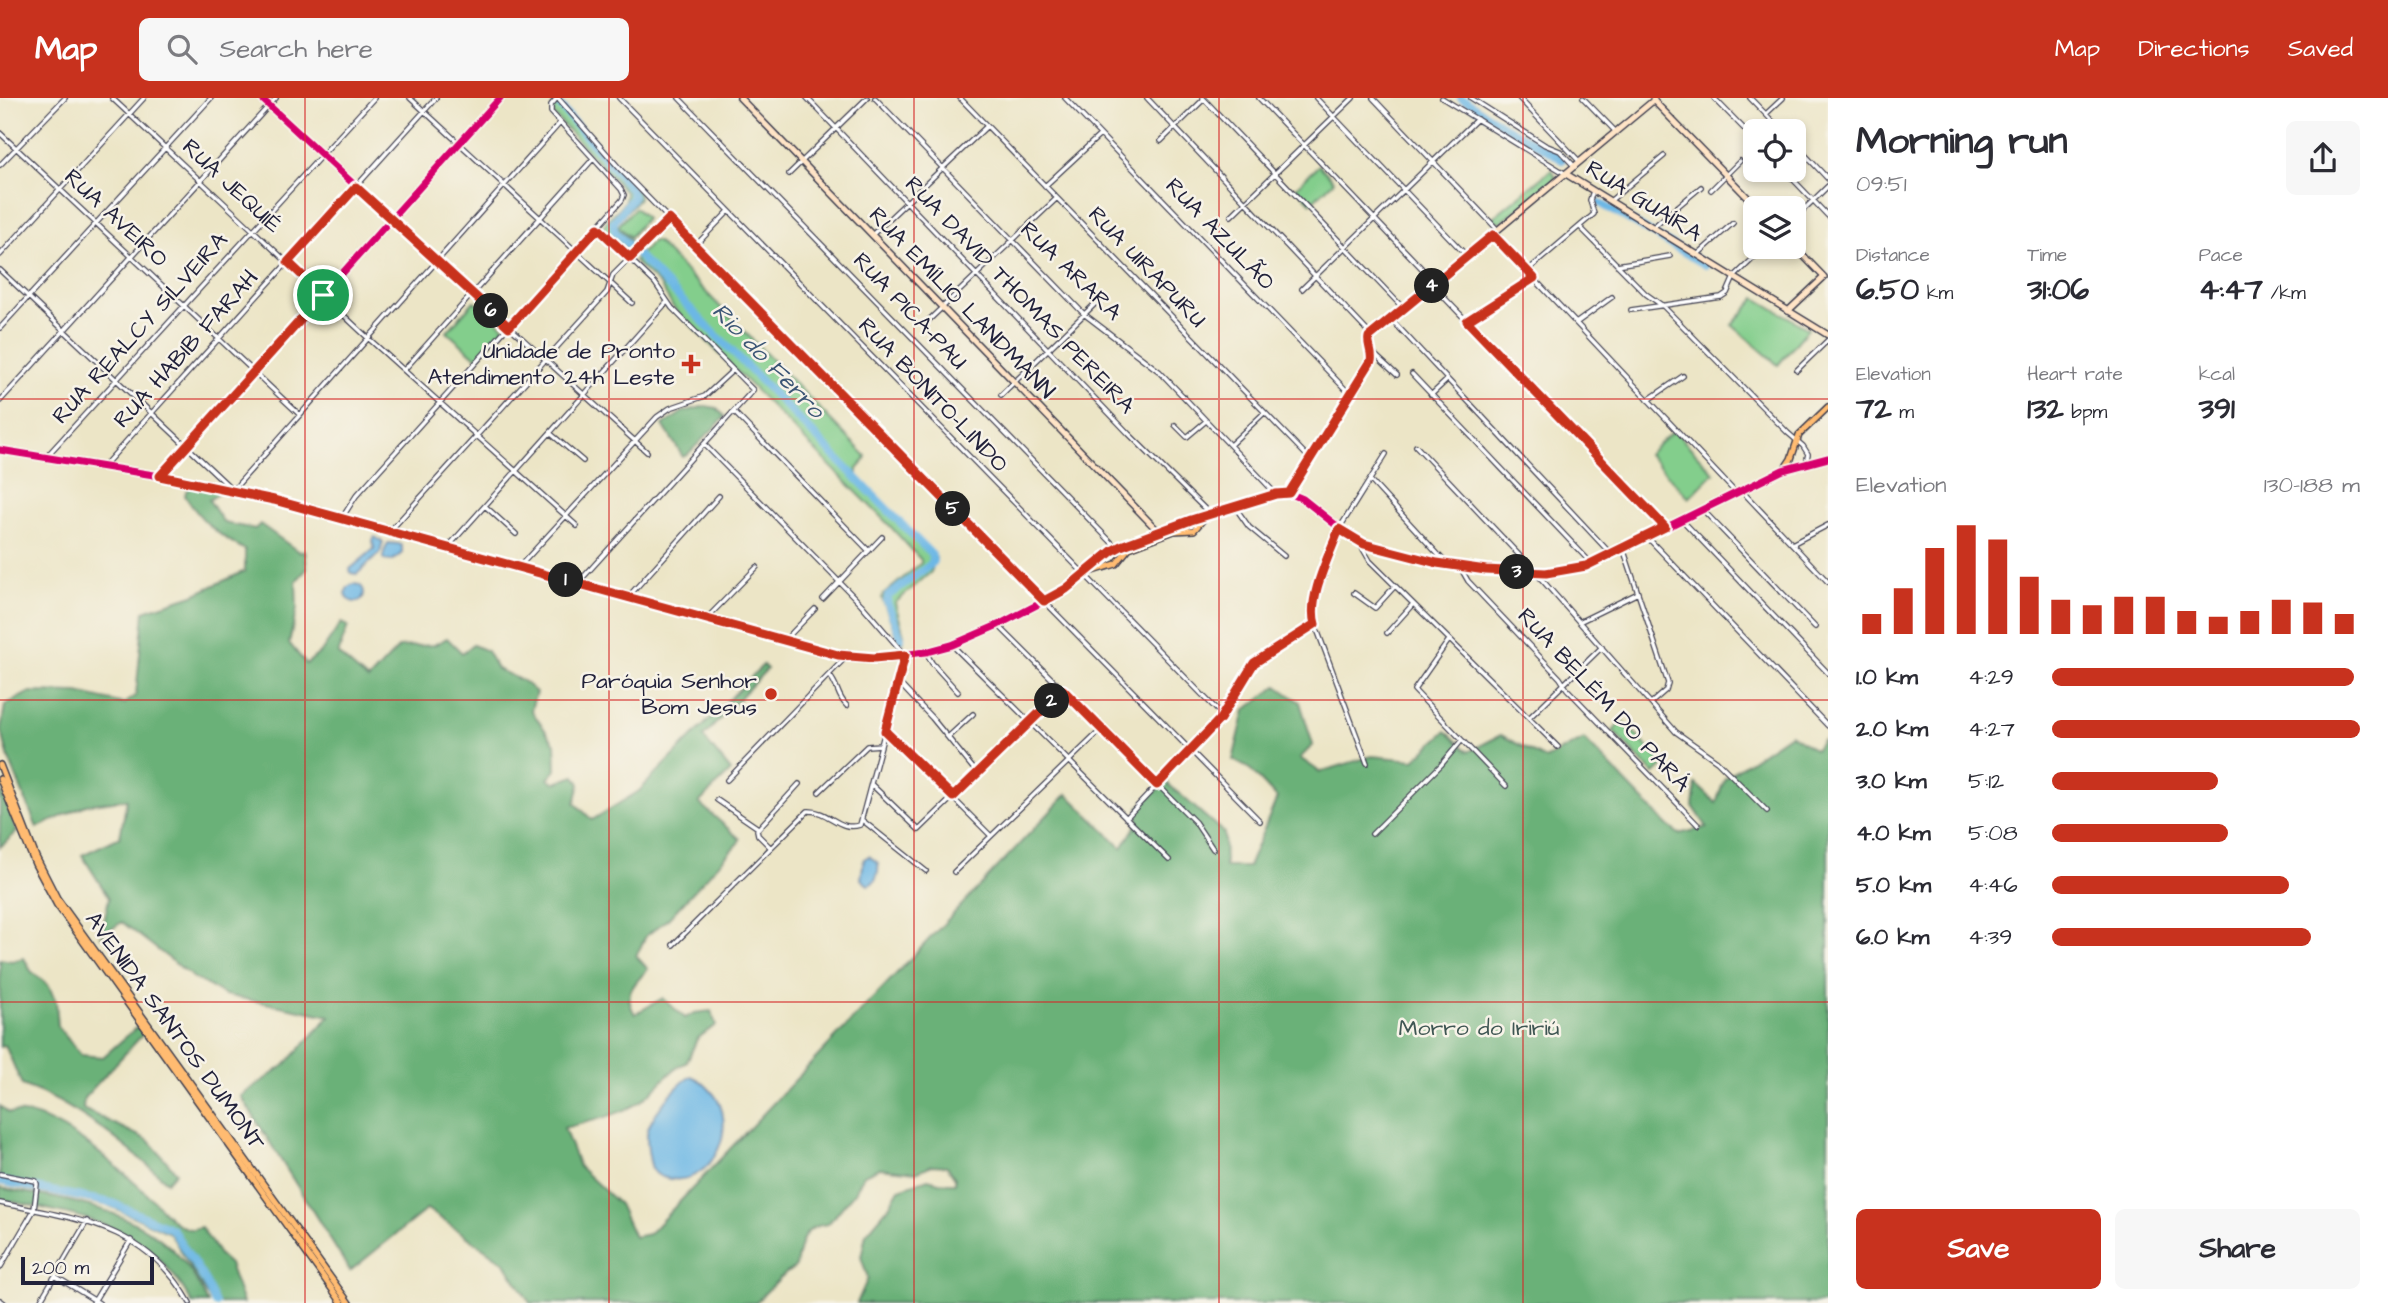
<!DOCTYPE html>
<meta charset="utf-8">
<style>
body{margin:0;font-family:"Architects Daughter",sans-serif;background:#f7f7f7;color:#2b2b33;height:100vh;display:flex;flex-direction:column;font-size:26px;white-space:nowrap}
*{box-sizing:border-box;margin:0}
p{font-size:23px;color:#7c7c81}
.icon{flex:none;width:38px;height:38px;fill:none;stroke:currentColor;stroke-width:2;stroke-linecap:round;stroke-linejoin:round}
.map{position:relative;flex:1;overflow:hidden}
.panel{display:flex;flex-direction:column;background:#fff;width:560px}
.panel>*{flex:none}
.controls{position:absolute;left:1743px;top:21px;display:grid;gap:14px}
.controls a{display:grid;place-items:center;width:63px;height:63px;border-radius:10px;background:#fff;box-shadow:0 4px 10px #0003;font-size:35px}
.scale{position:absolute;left:21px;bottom:18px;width:133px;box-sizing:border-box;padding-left:7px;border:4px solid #22223b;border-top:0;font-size:19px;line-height:24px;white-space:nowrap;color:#22223b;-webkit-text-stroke:5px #f7f3e8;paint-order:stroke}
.pin{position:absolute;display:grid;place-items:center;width:60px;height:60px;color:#fff;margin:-30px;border:4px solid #fff;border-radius:50%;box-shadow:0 2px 7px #0007}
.km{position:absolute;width:35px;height:35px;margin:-18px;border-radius:50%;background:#222;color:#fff;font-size:19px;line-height:35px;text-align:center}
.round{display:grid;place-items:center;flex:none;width:74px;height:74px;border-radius:10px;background:#f7f7f7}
.overview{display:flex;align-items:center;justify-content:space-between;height:119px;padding:0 28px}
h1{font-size:38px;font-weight:800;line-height:52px}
.figures{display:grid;grid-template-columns:repeat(3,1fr);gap:10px;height:119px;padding:7px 28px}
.figures div{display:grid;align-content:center}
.figures b{font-size:30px;font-weight:800}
.figures small{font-size:19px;font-weight:400}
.figures p{font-size:19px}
.chart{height:196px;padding:14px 28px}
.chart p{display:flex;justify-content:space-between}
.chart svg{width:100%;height:126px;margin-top:7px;stroke:#c8321e;stroke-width:6}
.primary-button{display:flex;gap:14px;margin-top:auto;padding:14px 28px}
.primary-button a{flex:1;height:80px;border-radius:10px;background:#c8321e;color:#fff;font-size:28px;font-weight:800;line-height:80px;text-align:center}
.primary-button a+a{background:#f7f7f7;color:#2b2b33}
ul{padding:0 28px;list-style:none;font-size:23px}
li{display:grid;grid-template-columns:112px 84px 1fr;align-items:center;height:52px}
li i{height:18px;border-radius:9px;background:#c8321e}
header{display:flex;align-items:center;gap:42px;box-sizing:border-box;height:98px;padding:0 35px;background:#c8321e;color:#fff}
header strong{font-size:33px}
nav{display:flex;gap:38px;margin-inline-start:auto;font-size:24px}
.search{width:490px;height:63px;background:#f7f7f7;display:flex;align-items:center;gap:18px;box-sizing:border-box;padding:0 24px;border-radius:10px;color:#7c7c81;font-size:26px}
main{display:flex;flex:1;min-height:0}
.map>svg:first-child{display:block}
.green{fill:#83ce8c;stroke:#527864;stroke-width:2}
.forest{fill:#6ab178;stroke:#466a5a;stroke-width:2}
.water{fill:#6cb7e5;stroke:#476c90;stroke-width:2}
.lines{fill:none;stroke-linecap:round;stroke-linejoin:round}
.river{stroke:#6cb7e5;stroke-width:8}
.street-casing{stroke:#403f50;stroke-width:6}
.secondary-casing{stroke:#403f50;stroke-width:8}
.primary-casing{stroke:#403f50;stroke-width:8}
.street{stroke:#fff;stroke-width:3.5}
.secondary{stroke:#ffe4c6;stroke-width:5}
.primary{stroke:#ffbb71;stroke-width:5}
.cycleway-casing{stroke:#f7f3e8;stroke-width:11}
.cycleway{stroke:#d6006c;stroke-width:7}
.route-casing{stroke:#fff;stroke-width:14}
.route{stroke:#c8321e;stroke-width:9}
.grid{fill:none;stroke:#d62828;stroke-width:2;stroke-opacity:0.55}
.poi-dot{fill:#c8321e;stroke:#f7f3e8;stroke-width:2.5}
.labels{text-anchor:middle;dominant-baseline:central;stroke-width:5;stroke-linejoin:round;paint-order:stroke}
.street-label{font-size:23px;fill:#22223b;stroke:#f7f3e8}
.poi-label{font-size:23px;fill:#22223b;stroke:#f7f3e8;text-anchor:end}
.park-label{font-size:23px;fill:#3f5653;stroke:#f7f3e8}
.water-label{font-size:24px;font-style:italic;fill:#3c5676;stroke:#f7f3e8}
</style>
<header>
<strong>Map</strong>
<div class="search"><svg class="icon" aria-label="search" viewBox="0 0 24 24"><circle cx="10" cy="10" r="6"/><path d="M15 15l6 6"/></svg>Search here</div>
<nav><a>Map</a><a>Directions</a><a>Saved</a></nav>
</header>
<main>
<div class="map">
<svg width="1828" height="1205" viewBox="0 0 1828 1205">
<rect width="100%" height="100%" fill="#f7f3e8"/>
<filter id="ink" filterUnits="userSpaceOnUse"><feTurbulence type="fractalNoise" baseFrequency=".0143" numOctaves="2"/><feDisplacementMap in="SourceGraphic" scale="14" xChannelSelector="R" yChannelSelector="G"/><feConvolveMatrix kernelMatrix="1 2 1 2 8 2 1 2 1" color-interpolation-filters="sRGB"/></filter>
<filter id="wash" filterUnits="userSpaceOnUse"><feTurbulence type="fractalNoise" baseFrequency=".00686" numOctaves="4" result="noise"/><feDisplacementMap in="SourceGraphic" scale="28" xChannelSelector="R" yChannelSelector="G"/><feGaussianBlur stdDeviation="1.57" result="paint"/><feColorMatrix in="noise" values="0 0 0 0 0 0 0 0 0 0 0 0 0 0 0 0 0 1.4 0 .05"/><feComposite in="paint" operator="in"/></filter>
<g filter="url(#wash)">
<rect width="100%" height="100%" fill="#ece5c6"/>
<!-- green -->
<path class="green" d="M 555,5 L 638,94 L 639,100 L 615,126 L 634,147 L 634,154 L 630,155 L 627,153 L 603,131 C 606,116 630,110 625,93 L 554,17 L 552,9 Z
M 1319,67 L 1334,83 L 1311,105 L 1296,89 Z
M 1552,71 L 1556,80 L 1501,124 L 1493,122 L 1492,120 Z
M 635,110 L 646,120 L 630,139 L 618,128 Z
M 653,143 L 656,143 L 866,358 L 865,362 L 857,371 L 857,377 L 936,460 L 931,474 L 895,505 L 904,537 L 903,546 L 899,545 L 882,500 L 883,497 L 921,465 L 921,462 L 890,428 L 673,209 L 660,187 L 634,163 Z
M 1756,200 L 1808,231 L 1778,267 L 1732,227 Z
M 474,203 L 504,229 L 477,260 L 447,234 Z
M 1674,332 L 1714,375 L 1689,400 L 1648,356 Z
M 1623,623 L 1664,667 L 1654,676 L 1613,633 Z"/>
<!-- forest -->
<path class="forest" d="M 705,308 L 717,310 L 725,319 L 687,357 L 683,359 L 663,327 L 683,314 Z
M 191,389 L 218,392 L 217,397 L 209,402 L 224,425 L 255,431 L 260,426 L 299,454 L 305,452 L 307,471 L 296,483 L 297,510 L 289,545 L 306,566 L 322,553 L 341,525 L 348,528 L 338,556 L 368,582 L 399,549 L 434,547 L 447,540 L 462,555 L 473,547 L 487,553 L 497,571 L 523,583 L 536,594 L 531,612 L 555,646 L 556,672 L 548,681 L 555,685 L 575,678 L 580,686 L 575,705 L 592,722 L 639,693 L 763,567 L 767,571 L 703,639 L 731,673 L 699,705 L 740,741 L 738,745 L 669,820 L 646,838 L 636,858 L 648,871 C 634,886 622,896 635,916 L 663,900 L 685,920 L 694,915 L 711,913 L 716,927 L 697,941 L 687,964 C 668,972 658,991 641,1003 C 619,1018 590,1023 564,1030 L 579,1069 L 619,1106 L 634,1139 L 649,1136 L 1067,696 L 1122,750 L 1138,724 L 1138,710 L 1166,684 L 1224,735 L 1225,769 L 1248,769 L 1277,700 L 1250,671 L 1233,662 L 1245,612 L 1277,588 L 1300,604 L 1313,647 L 1300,660 L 1320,674 L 1372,658 L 1414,662 L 1446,633 L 1468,654 L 1501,637 L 1545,661 L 1584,641 L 1668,728 L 1679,736 L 1707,729 L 1693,708 L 1696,686 L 1716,705 L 1725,680 L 1790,636 L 1815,652 L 1822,642 L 1828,647 L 1828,1205 L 857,1205 L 868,1180 L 861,1159 L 866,1136 L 888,1110 L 899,1091 L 928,1081 L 943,1085 L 955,1085 L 955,1080 L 947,1068 L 932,1067 L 916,1074 L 879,1070 L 864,1077 L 855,1094 L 828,1126 C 802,1128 800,1146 796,1168 L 780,1180 L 755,1205 L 530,1205 L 505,1165 L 427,1111 L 350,1173 L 241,998 L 286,966 L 330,918 L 225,897 L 194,880 L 122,824 L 101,838 L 109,800 L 82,757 L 120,739 L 127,701 L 86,707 L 37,730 L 9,661 L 1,631 L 5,607 L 30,594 L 78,595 L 124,606 L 136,597 L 144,513 L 193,497 L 245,473 L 245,452 C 218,437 202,424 185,398 L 186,393 Z
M 0,690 L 17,734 L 0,749 Z
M 24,860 L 31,873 L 48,887 L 56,903 L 58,929 L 81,957 L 103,959 L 137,929 L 145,934 L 84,1000 L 83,1011 L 148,1042 L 176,1074 L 167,1084 C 123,1045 77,1007 22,987 L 5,947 L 0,949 L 0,861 L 12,863 Z
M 0,1008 L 9,1015 C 51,1008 119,1070 149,1098 C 160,1108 174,1129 190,1131 C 192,1131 199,1130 201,1129 L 220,1158 L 229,1166 L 243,1205 L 212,1205 L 170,1135 L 110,1108 L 0,1086 Z
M 0,1090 C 64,1102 139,1109 183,1163 C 193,1174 201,1191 208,1205 L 192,1205 C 148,1124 82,1119 0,1101 Z"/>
<!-- water -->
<path class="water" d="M 375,439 L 383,444 L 380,455 L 357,476 L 351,475 L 350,471 L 374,451 L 373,442 Z
M 388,445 L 399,446 L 402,448 L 402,455 L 392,463 L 384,462 L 384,454 Z
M346 495a9 9 0 1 1 18 0a9 9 0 1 1-18 0Z
M 869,758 L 878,765 C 879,773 877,785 868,787 L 861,781 L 864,761 Z
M 691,978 C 700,981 706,987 712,994 C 740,1025 714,1087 671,1081 C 663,1080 656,1078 652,1071 C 649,1061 647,1048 647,1037 C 648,1020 676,988 691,978 Z"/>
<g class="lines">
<!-- river -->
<path class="river" d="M 1461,0 L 1505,29 L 1554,56 L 1562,62
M 559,7 L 630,90 L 633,99 L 613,125 L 615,134 L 932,457 L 933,463 L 930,467 L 888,498 L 887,504 L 901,540
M 1600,105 L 1706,167
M 0,1083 L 112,1105 L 172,1131 L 204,1181 L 215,1205"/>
</g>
</g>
<g filter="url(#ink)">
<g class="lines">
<!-- street casing -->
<g class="street-casing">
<path id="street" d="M 112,0 L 368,240 L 577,428
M 410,0 L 632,205
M 558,0 L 621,72 L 1260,723
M 619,0 L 1222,617
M 679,0 L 1117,450
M 807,0 L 1129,336 L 1210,416
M 875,0 L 1084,216 L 1160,274 L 1276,396
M 960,0 L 1310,361
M 1065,0 L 1350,296
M 1147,0 L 1371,237
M 1203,0 L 1404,211
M 1259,0 L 1431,180 L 1437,192 L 1665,429
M 1316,0 L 1466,157
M 1373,0 L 1497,131
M 1442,0 L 1566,76
M 1471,0 L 1545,47 L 1560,53 L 1575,69
M 1519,0 L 1580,64
M 1583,0 L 1616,34
M 1714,0 L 1755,42
M 1750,0 L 1782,33
M 1766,16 L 1783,0
M 0,35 L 300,317
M 1161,43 L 1204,1
M 1794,45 L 1828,81
M 0,67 L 65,0
M 1784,72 L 1828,118
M 789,76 L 867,0
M 1045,88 L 1100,37
M 1711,92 L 1740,63
M 1610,103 L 1664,58
M 1231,118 L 1353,0
M 391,121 L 647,354
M 1794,121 L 1828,88
M 1580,129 L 1646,196 L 1663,208 L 1788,335 L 1803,348 L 1808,356 L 1806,365
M 1653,129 L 1701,89
M 872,137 L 987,28
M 1493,137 L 1736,395
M 695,148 L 729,113
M 0,157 L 144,0
M 1697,157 L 1733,125
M 1617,167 L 1670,158
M 0,172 L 233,392 L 560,25
M 1527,173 L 1594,116 L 1590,102 L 1593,93
M 1302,191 L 1477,21
M 1631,212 L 1721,199 L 1727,195 L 1734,179 L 1765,149
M 1391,221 L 1611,456
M 929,222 L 1057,100
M 1467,223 L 1533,180
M 1576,225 L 1612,199
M 0,230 L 211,0
M 1372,254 L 1397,277
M 404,272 L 593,61
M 1797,272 L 1828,242
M 1412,276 L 1592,466
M 1001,297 L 1100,201
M 1431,297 L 1447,282
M 1648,302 L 1683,278
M 0,303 L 276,0
M 734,314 L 869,453
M 1175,327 L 1187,339 L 1206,323
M 550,335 L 583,363
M 1230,347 L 1264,315
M 1416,348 L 1536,475 L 1676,634 L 1717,663 L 1767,713
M 46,359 L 374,0
M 103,369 L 436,0
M 1370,382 L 1446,465
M 1741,392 L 1828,484
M 485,408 L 516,436
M 1235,409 L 1249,429 L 1284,458
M 1702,411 L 1815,529
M 342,420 L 356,398 L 622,102 L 624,97 L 621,91 L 551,14 L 551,7 L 557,0
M 1683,423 L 1828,575
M 390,433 L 607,194 L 613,177 L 669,121
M 1648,440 L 1828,628
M 1359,444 L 1370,463 L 1558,649
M 1792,446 L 1828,427
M 448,449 L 667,204
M 1623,450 L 1668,585 L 1666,592 L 1651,605
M 519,469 L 657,319 L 670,310 L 705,298 L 733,272
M 1460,469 L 1468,483 L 1560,580 L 1567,591 L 1698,727
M 578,485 L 753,292 L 672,210 L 655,185 L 598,130
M 1354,495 L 1375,510 L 1395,488
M 628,499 L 719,398
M 823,501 L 882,439
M 707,520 L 757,469
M 1579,524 L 1638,495
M 998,527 L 1195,724 L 1213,751
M 1387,535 L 1413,506
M 785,542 L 815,511
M 1449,542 L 1414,592 L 1506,688
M 952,547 L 1169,762
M 926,554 L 932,565 L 958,594
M 829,577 C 839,588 836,597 847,608
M 898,584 L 932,620 L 977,675
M 1529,620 L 1602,549
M 886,633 L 991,738
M 948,639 L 973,616
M 1367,665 L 1315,526 L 1312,513 L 1339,431 L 1386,356
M 727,682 L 847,558
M 871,686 L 919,732 L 1063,592
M 819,694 L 867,648 L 881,647
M 717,702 L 758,730
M 1126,720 L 1216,625 L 1254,565 L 1315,526
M 862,722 L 926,773
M 1372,736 L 1441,667 L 1462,642
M 771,750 L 758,737 L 757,732 L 799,686
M 954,774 L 1102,631
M 673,847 L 808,713 C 829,712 839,734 860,727 L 905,557 L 861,506 L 704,346
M 0,1076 L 36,1083 L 37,1086 L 34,1112 L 0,1170
M 0,1105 C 79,1121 147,1128 190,1205
M 55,1178 L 99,1205
M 0,1202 L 4,1205
M 39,1205 L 87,1123
M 93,1205 L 131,1142"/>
</g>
<!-- secondary casing -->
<g class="secondary-casing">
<path id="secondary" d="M 261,0 L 391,121
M 740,0 L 1159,434
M 1653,2 L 1758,110
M 1566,76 L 1828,237
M 1788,213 L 1824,179 L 1794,148
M 160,378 L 500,0
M 1289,395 L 1371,263 C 1373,254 1366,247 1369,239 L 1654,2"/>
</g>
<!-- primary casing -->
<g class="primary-casing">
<path id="primary" d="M 0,352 L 160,378 L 253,396 L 831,555 L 853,559 L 883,559 L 926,554 L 952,547 L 998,527 L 1058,496 L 1121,448 L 1191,422 L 1279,395 L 1298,398 L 1352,440 L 1370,448 L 1460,469 L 1555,474 L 1592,466 L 1783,372 L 1828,360
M 1785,370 L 1791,361 L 1799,337 L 1828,309
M 1090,474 L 1116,466 L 1129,450 L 1174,433 L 1194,432 L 1207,417
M 0,667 L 36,759 L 57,800 L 349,1205
M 0,681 L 35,766 L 57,807 L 342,1205"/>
</g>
<!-- street -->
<use href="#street" class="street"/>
<!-- secondary -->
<use href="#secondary" class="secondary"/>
<!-- primary -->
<use href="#primary" class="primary"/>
<!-- cycleway casing -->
<g class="cycleway-casing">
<path id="cycleway" d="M 261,0 L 391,121
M 0,352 L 160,378 L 253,396 L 831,555 L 853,559 L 883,559 L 926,554 L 952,547 L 998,527 L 1058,496 L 1117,450 L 1207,417
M 160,378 L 500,0
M 1235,409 L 1276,396 L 1289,395 L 1303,401 L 1352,440 L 1370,448 L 1460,469 L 1555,474 L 1592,466 L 1783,372 L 1828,360"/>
</g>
<!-- cycleway -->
<use href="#cycleway" class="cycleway"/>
</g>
</g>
<g class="lines" filter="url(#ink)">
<!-- route casing -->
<g class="route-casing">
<path id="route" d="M 356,89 L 509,229 L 598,130 L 630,160 L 669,121 L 1044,503 L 1066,491 L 1112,453 L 1121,448 L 1191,422 L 1276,396 L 1289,395 L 1371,263 C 1373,254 1367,247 1369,239 L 1493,137 L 1534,180 L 1467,223 L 1665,429 L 1586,468 L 1546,475 L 1486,472 L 1437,465 L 1364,446 L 1339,431 C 1330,456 1307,500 1315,526 L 1254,565 L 1220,621 L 1157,687 L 1063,592 L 953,699 L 885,633 L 905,557 L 874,560 L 838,557 L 274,402 L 160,378 L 323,197 L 288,164 Z"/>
</g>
<!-- route -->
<use href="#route" class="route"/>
</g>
<!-- grid -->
<path class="grid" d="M 305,0 L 305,1205M 609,0 L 609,1205M 914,0 L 914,1205M 1219,0 L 1219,1205M 1523,0 L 1523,1205M 0,301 L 1828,301M 0,602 L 1828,602M 0,904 L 1828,904"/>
<!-- markers -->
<g class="poi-dot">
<path d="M687.5 255.5h7v7h7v7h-7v7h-7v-7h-7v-7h7z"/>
<circle cx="771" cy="596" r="7"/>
</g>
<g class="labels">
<!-- street labels -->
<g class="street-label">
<text transform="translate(232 88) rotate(43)">RUA JEQUIÉ</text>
<text transform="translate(1644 103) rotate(32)">RUA GUAÍRA</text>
<text transform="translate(116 120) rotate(43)">RUA AVEIRO</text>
<text transform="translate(1220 136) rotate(46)">RUA AZULÃO</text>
<text transform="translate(1147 169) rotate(46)">RUA UIRAPURU</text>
<text transform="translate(1071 173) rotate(44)">RUA ARARA</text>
<text transform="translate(1020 197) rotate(46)">RUA DAVID THOMAS PEREIRA</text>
<text transform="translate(962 205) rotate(46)">RUA EMÍLIO LANDMANN</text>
<text transform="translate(910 213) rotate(46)">RUA PICA-PAU</text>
<text transform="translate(140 230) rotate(-48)">RUA REALCY SILVEIRA</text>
<text transform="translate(186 251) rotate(-48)">RUA HABIB FARAH</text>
<text transform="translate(933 297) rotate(46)">RUA BONITO-LINDO</text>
<text transform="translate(1604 602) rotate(47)">RUA BELÉM DO PARÁ</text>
<text transform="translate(175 933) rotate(54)">AVENIDA SANTOS DUMONT</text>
</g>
<!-- poi labels -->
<g class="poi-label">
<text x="675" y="253">Unidade de Pronto<tspan x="675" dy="26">Atendimento 24h Leste</tspan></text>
<text x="757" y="583">Paróquia Senhor<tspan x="757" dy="26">Bom Jesus</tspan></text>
</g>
<!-- park labels -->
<g class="park-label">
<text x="1479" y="930">Morro do Iririú</text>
</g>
<!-- water labels -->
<g class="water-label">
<text transform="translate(768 263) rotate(46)">Rio do Ferro</text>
</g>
</g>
</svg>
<div class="controls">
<a><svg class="icon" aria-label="locate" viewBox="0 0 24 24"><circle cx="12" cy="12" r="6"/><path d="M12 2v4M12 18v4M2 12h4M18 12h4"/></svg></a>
<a><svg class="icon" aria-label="layers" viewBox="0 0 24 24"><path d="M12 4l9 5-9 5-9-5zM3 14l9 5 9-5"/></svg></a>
</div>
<div class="scale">200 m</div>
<div class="pin" style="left:323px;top:197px;background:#1e9e55"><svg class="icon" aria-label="arrive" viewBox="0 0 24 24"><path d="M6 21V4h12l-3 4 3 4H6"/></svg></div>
<b class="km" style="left:566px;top:482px">1</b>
<b class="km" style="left:1052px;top:603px">2</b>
<b class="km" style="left:1517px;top:474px">3</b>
<b class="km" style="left:1432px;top:188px">4</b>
<b class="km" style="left:953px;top:411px">5</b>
<b class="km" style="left:491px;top:213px">6</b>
</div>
<section class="panel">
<div class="overview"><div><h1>Morning run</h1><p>09:51</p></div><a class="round"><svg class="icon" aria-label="share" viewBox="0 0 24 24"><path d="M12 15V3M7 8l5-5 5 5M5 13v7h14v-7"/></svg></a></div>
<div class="figures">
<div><p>Distance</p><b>6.50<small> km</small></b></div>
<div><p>Time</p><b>31:06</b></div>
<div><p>Pace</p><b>4:47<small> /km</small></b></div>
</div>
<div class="figures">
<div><p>Elevation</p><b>72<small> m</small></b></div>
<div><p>Heart rate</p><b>132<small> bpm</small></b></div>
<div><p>kcal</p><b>391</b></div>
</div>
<div class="chart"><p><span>Elevation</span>130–188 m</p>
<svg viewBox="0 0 160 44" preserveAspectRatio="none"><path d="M5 44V37M15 44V28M25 44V14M35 44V6M45 44V11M55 44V24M65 44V32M75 44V34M85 44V31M95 44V31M105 44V36M115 44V38M125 44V36M135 44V32M145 44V33M155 44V37"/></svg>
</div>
<ul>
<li><b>1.0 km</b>4:29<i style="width:98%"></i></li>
<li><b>2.0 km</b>4:27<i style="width:100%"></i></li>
<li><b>3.0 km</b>5:12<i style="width:54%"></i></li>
<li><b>4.0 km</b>5:08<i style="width:57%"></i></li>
<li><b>5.0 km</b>4:46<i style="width:77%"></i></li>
<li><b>6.0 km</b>4:39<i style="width:84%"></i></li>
</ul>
<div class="primary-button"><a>Save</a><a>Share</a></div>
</section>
</main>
